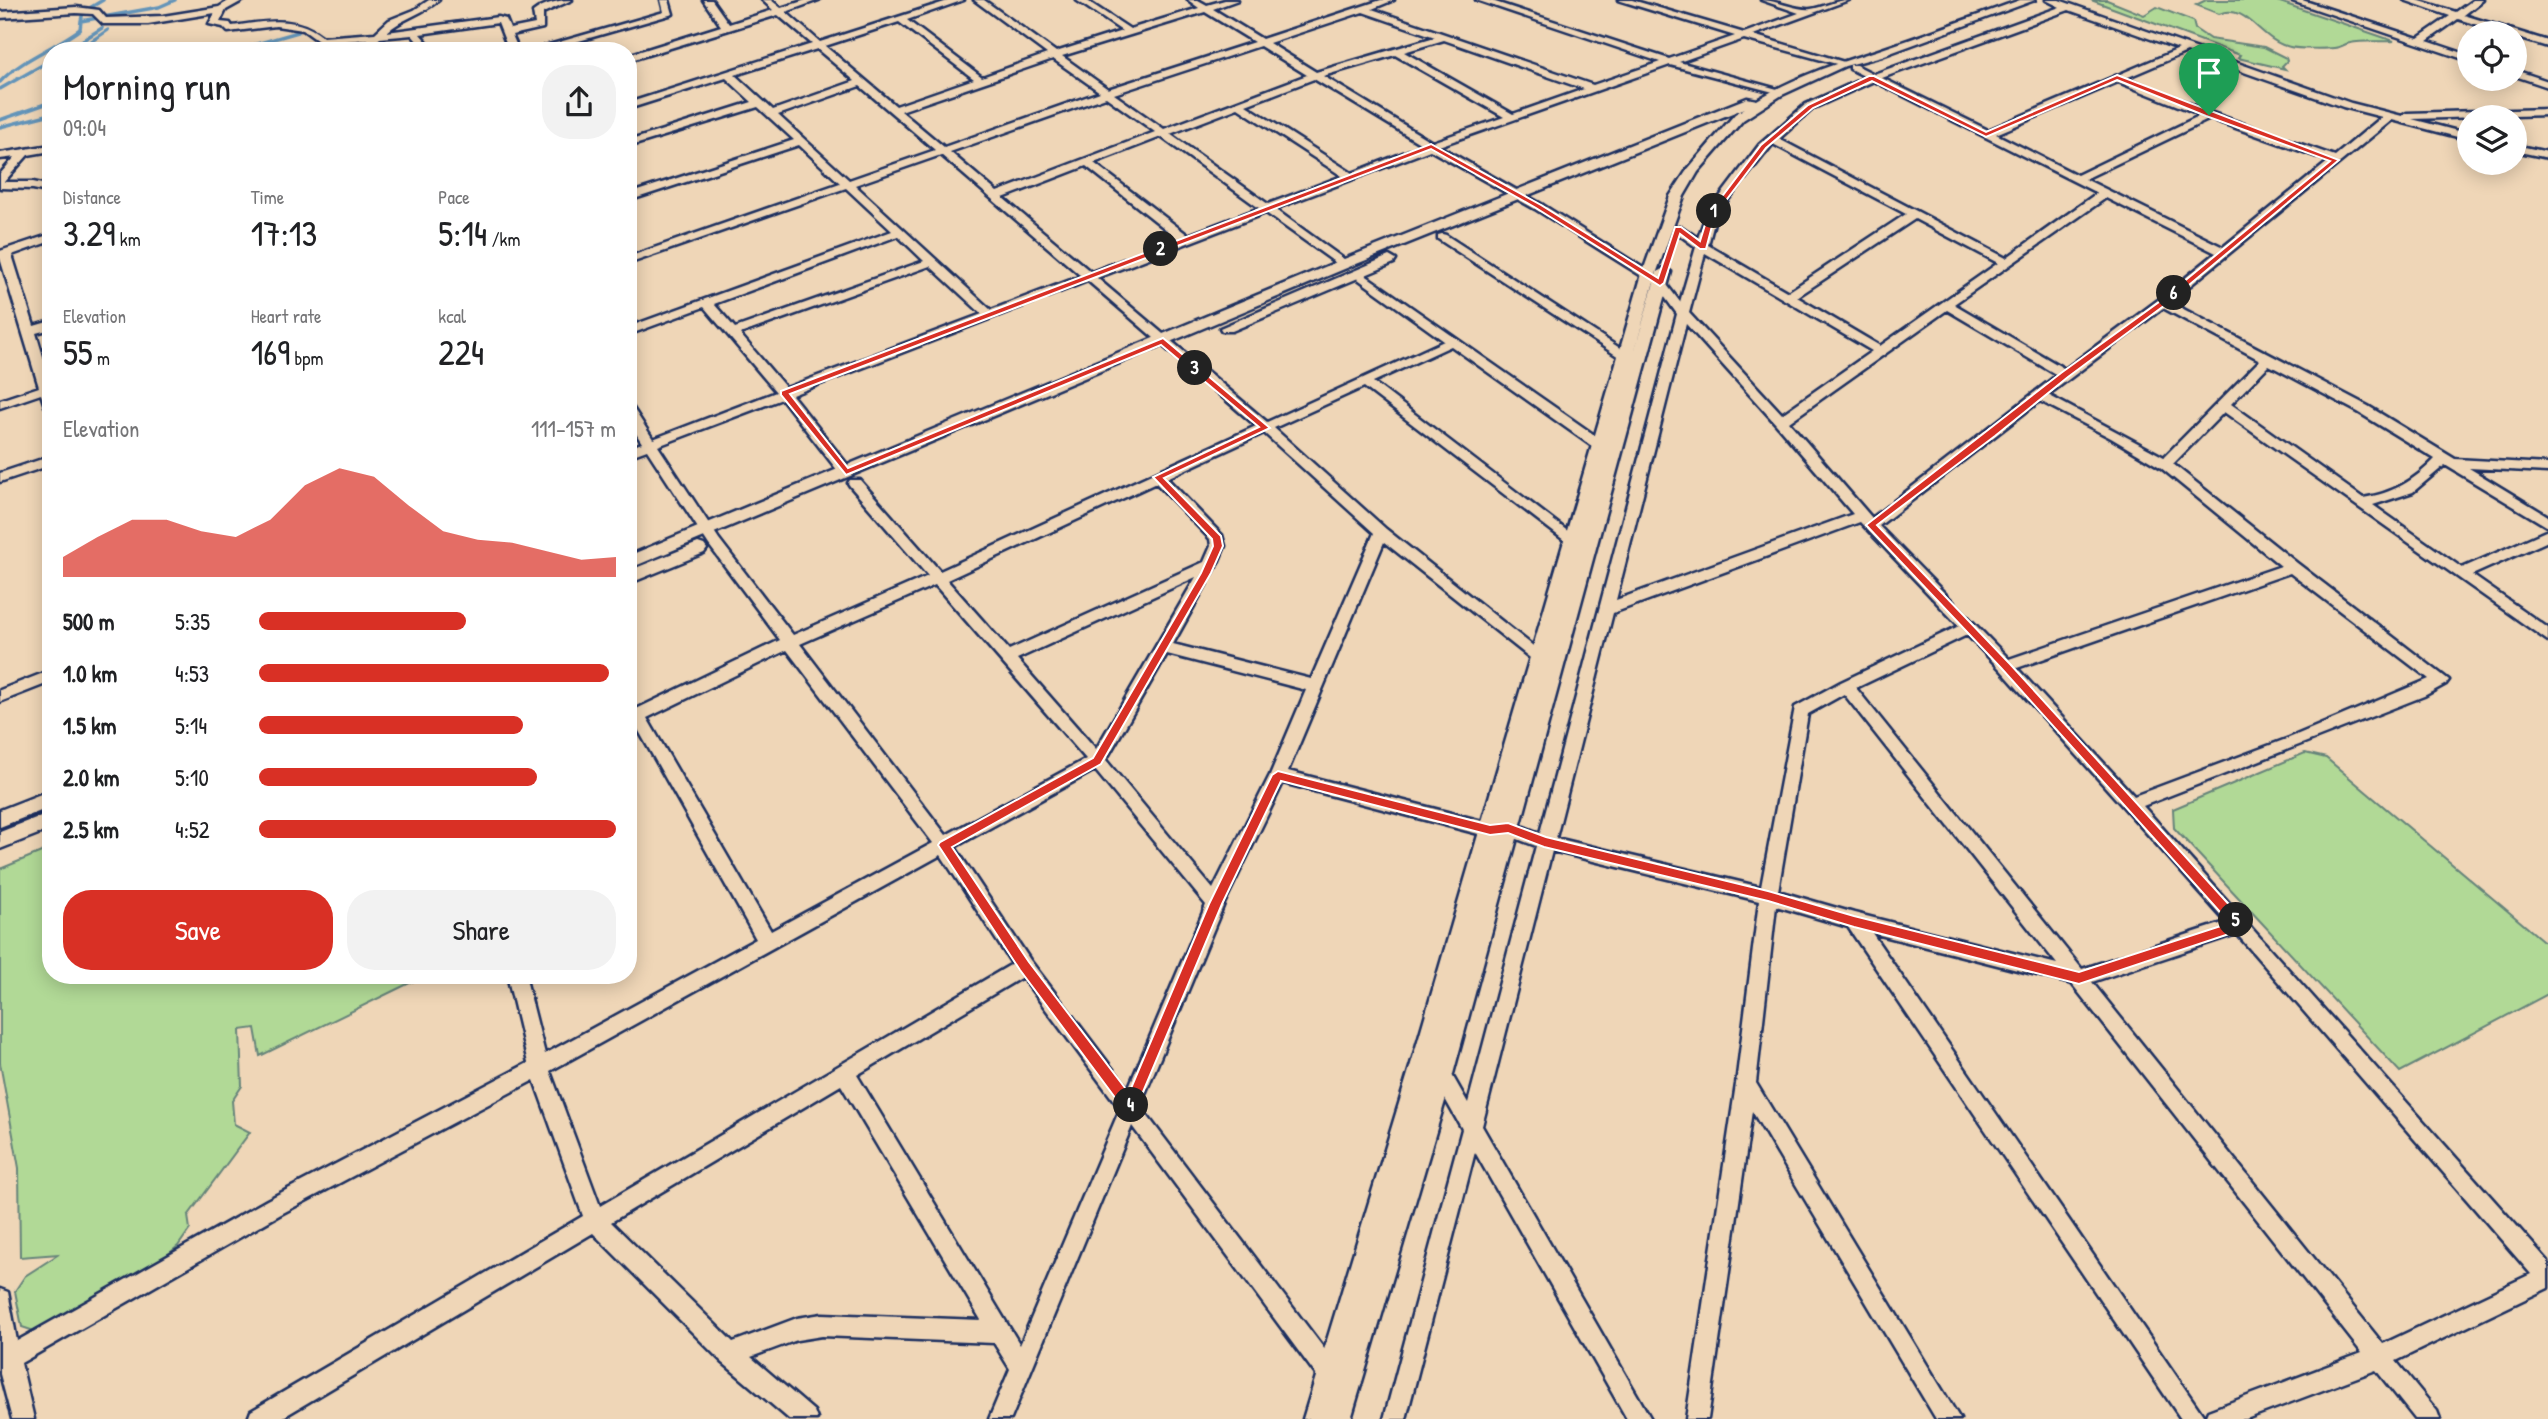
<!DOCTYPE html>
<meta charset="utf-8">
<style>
body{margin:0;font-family:"Patrick Hand",sans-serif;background:#f2f2f2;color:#202124;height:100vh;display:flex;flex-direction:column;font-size:26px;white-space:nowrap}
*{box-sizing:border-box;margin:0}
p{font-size:23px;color:#757577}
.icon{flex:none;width:38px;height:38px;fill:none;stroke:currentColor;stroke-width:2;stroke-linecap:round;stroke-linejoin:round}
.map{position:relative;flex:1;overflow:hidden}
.sheet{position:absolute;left:42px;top:42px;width:595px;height:942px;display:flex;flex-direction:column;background:#fff;border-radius:28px;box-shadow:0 4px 18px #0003}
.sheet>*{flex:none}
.fabs{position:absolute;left:2457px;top:21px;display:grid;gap:14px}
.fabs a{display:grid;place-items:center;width:70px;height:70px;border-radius:50%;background:#fff;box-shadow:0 4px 18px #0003;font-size:35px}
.pin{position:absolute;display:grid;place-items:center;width:60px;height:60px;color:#fff;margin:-72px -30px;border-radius:50% 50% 50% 0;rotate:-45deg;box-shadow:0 0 7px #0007}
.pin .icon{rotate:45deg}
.km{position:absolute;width:35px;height:35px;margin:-18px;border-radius:50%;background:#222;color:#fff;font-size:19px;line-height:35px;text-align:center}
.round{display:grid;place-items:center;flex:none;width:74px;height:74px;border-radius:28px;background:#f2f2f2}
.headline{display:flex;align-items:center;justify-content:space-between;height:119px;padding:0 21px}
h1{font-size:38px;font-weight:600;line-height:52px}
.stats{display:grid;grid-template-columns:repeat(3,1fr);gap:10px;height:119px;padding:7px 21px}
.stats div{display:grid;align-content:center}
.stats b{font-size:35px;font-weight:600}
.stats small{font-size:19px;font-weight:400}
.stats p{font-size:19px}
.chart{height:196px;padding:14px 21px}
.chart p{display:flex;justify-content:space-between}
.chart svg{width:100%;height:126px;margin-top:7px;fill:#d93025;opacity:.7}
.button{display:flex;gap:14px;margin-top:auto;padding:14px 21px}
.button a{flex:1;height:80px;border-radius:28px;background:#d93025;color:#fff;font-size:28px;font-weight:600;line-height:80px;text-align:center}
.button a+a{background:#f2f2f2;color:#202124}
ul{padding:0 21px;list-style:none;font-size:23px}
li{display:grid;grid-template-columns:112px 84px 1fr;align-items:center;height:52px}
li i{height:18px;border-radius:9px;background:#d93025}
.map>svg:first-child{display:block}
.green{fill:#b1d996;stroke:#66847a;stroke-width:2}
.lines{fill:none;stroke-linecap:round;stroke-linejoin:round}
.stream{stroke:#6494b9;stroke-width:3.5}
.minor-casing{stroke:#1b2f5e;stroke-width:5}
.tertiary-casing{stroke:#1b2f5e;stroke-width:5}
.minor{fill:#efd6b7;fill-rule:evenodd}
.tertiary{fill:#efd6b7;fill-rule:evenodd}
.route{fill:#d93025;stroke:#fff;stroke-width:2;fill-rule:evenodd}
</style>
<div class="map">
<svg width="2548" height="1419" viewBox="0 0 2548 1419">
<rect width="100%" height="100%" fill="#efd6b7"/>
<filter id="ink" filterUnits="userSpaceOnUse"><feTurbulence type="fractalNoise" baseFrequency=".0143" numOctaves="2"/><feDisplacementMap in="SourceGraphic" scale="14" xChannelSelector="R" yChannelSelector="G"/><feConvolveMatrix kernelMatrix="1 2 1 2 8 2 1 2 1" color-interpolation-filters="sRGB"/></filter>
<g filter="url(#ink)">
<!-- green -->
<path class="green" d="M 2091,0 L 2107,0 L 2144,15 L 2157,7 L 2193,21 L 2195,29 L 2210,39 L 2264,47 L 2286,58 L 2287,61 L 2282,66 L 2285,69 L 2238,58 L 2240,55 Z
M 2206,0 L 2274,0 L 2394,41 C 2380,42 2364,40 2350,43 C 2344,44 2340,48 2334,48 C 2326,49 2298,49 2290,47 C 2261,42 2247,2 2219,14 L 2196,5 Z
M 2305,753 L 2326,758 L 2548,945 L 2548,994 L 2400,1072 L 2174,828 L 2173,809 Z
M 51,848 L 51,975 L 426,975 L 260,1056 L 255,1028 L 240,1030 L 242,1086 L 232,1101 L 234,1124 L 250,1132 L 188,1216 L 190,1229 L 178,1246 L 145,1274 L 52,1327 L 34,1331 L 22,1327 L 15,1291 L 25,1276 L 59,1254 L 20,1257 L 19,1168 L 0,1063 L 0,869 Z"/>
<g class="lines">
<!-- stream -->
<path class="stream" d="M 81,21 L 83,12 L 103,0
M 66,51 L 102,28
M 77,51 L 108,30
M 232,51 L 298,32
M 0,82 C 20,60 55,48 80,29 L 81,21 L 159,7 L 175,0
M 0,89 L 51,60
M 0,120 L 51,102
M 0,127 L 51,114"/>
<!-- minor casing -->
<g class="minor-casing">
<path id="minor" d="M 230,0 L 244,0 L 226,10 L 220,22 L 230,23 L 232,26 C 265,22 295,14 323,37 L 375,33 L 389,20 L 414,10 L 429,0 L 439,0 C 424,14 402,18 387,32 L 498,17 L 506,19 L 510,29 L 535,24 L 533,12 C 544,3 559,0 572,0 L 543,13 L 543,28 L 512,35 L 519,51 L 509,51 L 498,23 L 420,34 L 435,51 L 425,51 L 412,35 L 380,38 L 366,51 L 355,51 L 368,39 L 321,43 L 303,30 L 276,26 L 228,32 L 223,27 L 209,24 L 215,13 L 148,24 L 103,24 L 93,14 L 76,13 L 0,18 L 0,12 L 76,7 L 99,10 L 106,18 L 163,16 L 219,7 Z
M 661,0 L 669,0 L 673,14 L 544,51 L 528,51 L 664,12 Z
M 703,0 L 712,0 L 729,24 L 773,10 L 762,0 L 771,0 L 781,8 L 806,0 L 819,0 L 786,12 L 820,42 L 951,0 L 964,0 L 907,20 L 982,77 L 1047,54 L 974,0 L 984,0 L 1056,52 L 1122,31 L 1076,0 L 1086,0 L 1130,29 L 1199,8 L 1188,0 L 1198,0 L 1207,5 L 1225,0 L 1238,0 L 1213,9 L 1262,39 L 1381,0 L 1394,0 L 1372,9 L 1593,85 L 1660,62 L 1476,0 L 1489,0 L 1669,59 L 1735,36 L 1618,0 L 1632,0 L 1744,33 L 1799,13 L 1761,0 C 1776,0 1798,11 1811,9 C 1825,7 1835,0 1849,0 L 1753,35 L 1844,62 L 1844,66 L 1744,39 L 1679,62 L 1781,90 L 1781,94 L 1670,65 L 1439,146 L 1543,205 L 1664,281 L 1680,302 L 1696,247 L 1674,231 L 1674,227 L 1682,227 L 1698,238 L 1706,215 L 1759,145 L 1806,104 L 1866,77 L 1850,69 L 1850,65 L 1856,65 L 1874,74 L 2060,7 L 2046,0 L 2059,0 L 2351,103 L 2402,116 L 2407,113 L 2548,109 L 2548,115 L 2412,119 L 2469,134 L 2469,140 L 2392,120 L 2170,302 L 2368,406 L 2455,459 L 2548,464 L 2548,472 L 2469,468 L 2548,516 L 2548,527 L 2445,465 L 2413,492 L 2373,505 L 2462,568 L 2548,530 L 2548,541 L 2472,575 L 2548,628 L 2548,641 L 2224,412 L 2173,464 L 2297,563 L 2449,680 L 2446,684 L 2424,696 L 2143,806 L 2548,1261 L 2548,1288 L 2396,1361 L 2437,1411 L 2440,1419 L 2415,1419 L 2376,1370 L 2246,1419 L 2181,1419 L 1848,927 L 1776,906 L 1756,1083 L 1960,1419 L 1936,1419 L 1752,1111 L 1708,1419 L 1686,1419 L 1736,1084 L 1759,901 L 1552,851 L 1482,1126 L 1651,1419 L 1627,1419 L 1475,1152 L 1406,1419 L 1384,1419 L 1462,1129 L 1431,1074 L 1434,1068 L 1441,1065 L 1448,1068 L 1468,1103 L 1536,846 L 1507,835 L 1490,837 L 1283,783 L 1224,904 L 1140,1106 L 1341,1371 L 1344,1379 L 1341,1387 L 1333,1390 L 1325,1387 L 1132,1126 L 1011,1419 L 989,1419 L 1010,1369 L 994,1343 L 822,1336 L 797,1340 L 751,1357 L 814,1411 L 817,1419 L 789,1419 L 722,1362 L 593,1233 L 280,1419 L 248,1419 L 251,1411 L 583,1216 L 534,1080 L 281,1214 L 21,1363 L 34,1419 L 12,1419 L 0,1374 L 0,1289 L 8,1292 L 17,1341 L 267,1200 L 528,1063 L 507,975 L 525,975 L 545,1054 L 756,939 L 635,724 L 628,726 L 628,713 L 780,640 L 709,545 L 647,450 L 628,457 L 628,448 L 642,443 L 628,421 L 628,407 L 633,408 L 653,439 L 776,392 L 704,307 L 628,335 L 628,327 L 892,231 L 846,188 L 628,264 L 628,257 L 840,183 L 799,145 L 628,201 L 628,194 L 794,140 L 758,107 L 628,147 L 628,141 L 752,102 L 726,78 L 628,109 L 628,103 L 812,44 L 778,15 L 628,61 L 628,55 L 721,26 ZM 2069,10 L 2179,49 L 1988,130 L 1882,78 ZM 1205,12 L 1254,42 L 1108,89 L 1062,56 ZM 1363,12 L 1435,37 L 1316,72 L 1269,43 ZM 899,22 L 974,79 L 896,106 L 825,46 ZM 1444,40 L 1584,89 L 1513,114 L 1404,52 ZM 1260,46 L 1307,75 L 1164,129 L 1114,94 ZM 817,49 L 855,81 L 773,110 L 735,75 ZM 2187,52 L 2343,107 L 2382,117 L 2335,156 L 2213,113 L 2126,78 ZM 1395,55 L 1504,117 L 1432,142 L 1323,76 ZM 1053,59 L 1100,92 L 944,147 L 901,111 ZM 1314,79 L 1423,145 L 1352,173 L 1246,105 ZM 1874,81 L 2097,193 L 2006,258 L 1779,139 L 1814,108 ZM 2118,82 L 2201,115 L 2077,175 L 1996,134 ZM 860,86 L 935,150 L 849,180 L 778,115 ZM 1106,97 L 1155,132 L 997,192 L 950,152 ZM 1238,108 L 1342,176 L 1268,204 L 1170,134 ZM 2210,119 L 2329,161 L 2223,247 L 2085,179 ZM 1161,137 L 1259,208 L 1188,235 L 1094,163 ZM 1773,144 L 1906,214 L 1788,292 L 1708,245 L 1716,215 ZM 1430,150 L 1535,209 L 1656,285 L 1677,314 L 1540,833 L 1508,821 L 1490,823 L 1288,771 L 1384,542 L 1534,661 L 1539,663 L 1547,657 L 1386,529 L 1274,428 L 1364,387 L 1573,547 L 1580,542 L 1578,539 L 1373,382 L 1451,346 L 1596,449 L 1606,449 L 1606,443 L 1361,272 L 1353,272 L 1351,274 L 1444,341 L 1267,422 L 1097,278 L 1266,213 L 1340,266 L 1348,266 L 1348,262 L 1275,209 ZM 941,155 L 1081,276 L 991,310 L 855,185 ZM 1086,166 L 1178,239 L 1091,272 L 1003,198 ZM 2106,198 L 2216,253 L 2158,300 L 2065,369 L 1954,304 ZM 1915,219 L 1998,263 L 1880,346 L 1797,297 ZM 898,236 L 924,261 L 735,328 L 714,304 ZM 1705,253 L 1872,351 L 1782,414 L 1689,313 ZM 930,266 L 982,314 L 786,388 L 740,334 ZM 1088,281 L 1256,426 L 940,571 L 860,480 L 850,480 L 848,483 L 850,486 L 928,576 L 793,635 L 719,539 L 658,446 L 782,399 L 841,475 L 851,475 L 853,472 L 851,469 L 792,395 ZM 2163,308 L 2260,360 L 2164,457 L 2048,395 ZM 1947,310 L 2057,375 L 1872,518 L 1789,422 ZM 1686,324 L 1776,424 L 1853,514 L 1616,600 ZM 2269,365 L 2358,412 L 2435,459 C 2414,481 2393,493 2363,498 L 2231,404 ZM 2040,401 L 2111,438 L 2160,467 L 2281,566 L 2009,659 L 1879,526 ZM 1264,433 L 1374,533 L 1311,679 L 1173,644 L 1217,565 L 1225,546 L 1222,535 L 1167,478 ZM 1156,483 L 1210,539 L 1211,546 L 1204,562 L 1009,650 L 947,580 ZM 1860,522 L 1959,626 L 1841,682 L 1795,707 L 1761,887 L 1556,838 L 1613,613 ZM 2290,573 L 2429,679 L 2289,738 L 2134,796 L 2017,668 ZM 1196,577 L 1096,749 L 1017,659 ZM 935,585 L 1086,759 L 946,835 L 800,644 ZM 1967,635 L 2001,670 L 2226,922 L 2082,969 L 1856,688 ZM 787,650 L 933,843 L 771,931 L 647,718 ZM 1167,654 L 1306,690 L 1270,775 L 1213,889 L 1106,760 ZM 1844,694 L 2057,964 L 1854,913 L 1778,891 L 1808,714 ZM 1095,770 L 1206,905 L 1128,1089 L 1030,960 L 955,847 ZM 941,855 L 1012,964 L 600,1206 L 550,1071 ZM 1872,933 L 2072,984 L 2362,1353 L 2208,1411 L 2205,1418 ZM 2237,934 L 2531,1274 L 2383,1344 L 2092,982 ZM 1022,977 L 1120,1109 L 1020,1345 L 857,1075 ZM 841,1085 L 981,1320 L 822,1314 L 797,1318 L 733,1342 L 611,1222 Z
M 2289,0 L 2302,0 L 2418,38 L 2450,16 L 2404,0 L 2417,0 L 2456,12 L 2473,0 L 2483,0 L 2464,15 L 2548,41 L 2548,47 L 2515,37 L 2515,33 L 2504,33 L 2458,19 L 2427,41 L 2469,55 L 2469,61 Z
M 2515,70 L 2548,81 L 2548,87 L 2515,76 Z
M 51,145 L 51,151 L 28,155 L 4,182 L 33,182 L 51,186 L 51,193 L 33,189 L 0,188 L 0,174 L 15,157 L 0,159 L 0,153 Z
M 2515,145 L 2548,152 L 2548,158 L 2515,151 Z
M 51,234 L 51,241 L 12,255 L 34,326 L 51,321 L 51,329 L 36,333 L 51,383 L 51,410 L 45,406 L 41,394 L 0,408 L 0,400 L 39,387 L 0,258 L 0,251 Z
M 1442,234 L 1446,235 L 1632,356 L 1630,359 L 1622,359 L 1438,239 L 1438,235 Z
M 51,456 L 51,465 L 0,482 L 0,473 Z
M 51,670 L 51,682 L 0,702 L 0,690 Z"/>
</g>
<!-- tertiary casing -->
<g class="tertiary-casing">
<path id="tertiary" d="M 2020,0 L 2035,0 L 1882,56 L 1845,66 L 1782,95 L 1743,120 L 1698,172 L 1684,196 L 1656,274 L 1634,353 L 1657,272 L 1664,268 L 1671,272 L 1453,1074 L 1351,1419 L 1303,1419 L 1414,1054 L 1642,274 L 1670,196 L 1687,170 L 1735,114 L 1745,108 L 1349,267 L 628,569 L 628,556 L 1339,261 L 1747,98 L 1757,100 C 1794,77 1835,64 1876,51 C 1924,35 1972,17 2020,0 Z
M 1389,256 L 1396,260 L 1394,263 L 1232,331 L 1222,331 L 1220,328 Z
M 698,543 L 704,545 L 707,549 L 704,553 L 628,584 L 628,571 Z
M 51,790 L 51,807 L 0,827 L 0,810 Z
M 51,812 L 51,829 L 0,849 L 0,832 Z"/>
</g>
<!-- minor -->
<use href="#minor" class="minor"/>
<!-- tertiary -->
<use href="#tertiary" class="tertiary"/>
</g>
</g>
<!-- route -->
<path class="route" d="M 2117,75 L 2339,160 L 2165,305 L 2068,377 L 1995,436 L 1877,525 L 2010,664 L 2244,921 L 2244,929 L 2079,984 L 1854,927 L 1768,901 L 1544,847 L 1508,833 L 1490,835 L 1281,781 L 1222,904 L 1135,1111 L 1125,1111 L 1020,970 L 938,845 L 940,842 L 1093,758 L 1201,573 L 1213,546 L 1212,539 L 1153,477 L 1259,427 L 1161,345 L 846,475 L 781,395 L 781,391 L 1431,144 L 1541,205 L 1658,278 L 1675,227 L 1681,227 L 1700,241 L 1708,215 L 1761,145 L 1808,105 L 1869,76 L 1874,76 L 1986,132 ZM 2117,80 L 2206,116 L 2330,161 L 2159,302 L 2061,373 L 1866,525 L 2002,669 L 2230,923 L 2079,972 L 1854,916 L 1768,891 L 1546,837 L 1508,823 L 1490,825 L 1278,771 L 1272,775 L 1209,904 L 1129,1093 L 1029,962 L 952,847 L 1101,764 L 1211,573 L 1223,546 L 1221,536 L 1164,478 L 1270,428 L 1163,338 L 848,468 L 790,394 L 1431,149 L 1536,208 L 1660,286 L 1664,283 L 1680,234 L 1700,249 L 1706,249 L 1715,215 L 1766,148 L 1813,108 L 1872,81 L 1986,137 Z"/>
</svg>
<div class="fabs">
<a><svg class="icon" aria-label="locate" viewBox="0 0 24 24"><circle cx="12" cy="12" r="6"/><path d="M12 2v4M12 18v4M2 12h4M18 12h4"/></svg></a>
<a><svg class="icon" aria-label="layers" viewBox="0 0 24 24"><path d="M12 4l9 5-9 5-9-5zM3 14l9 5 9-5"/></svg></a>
</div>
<div class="pin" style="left:2209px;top:115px;background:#1e9e55"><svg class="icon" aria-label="arrive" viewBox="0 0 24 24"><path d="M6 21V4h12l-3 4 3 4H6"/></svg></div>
<b class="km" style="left:1714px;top:211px">1</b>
<b class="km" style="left:1161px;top:249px">2</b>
<b class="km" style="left:1195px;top:368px">3</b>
<b class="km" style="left:1131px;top:1105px">4</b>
<b class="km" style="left:2236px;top:920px">5</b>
<b class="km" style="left:2174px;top:293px">6</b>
<section class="sheet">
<div class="headline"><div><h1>Morning run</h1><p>09:04</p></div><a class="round"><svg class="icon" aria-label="share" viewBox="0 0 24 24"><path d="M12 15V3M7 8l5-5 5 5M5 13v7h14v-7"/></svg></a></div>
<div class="stats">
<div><p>Distance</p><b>3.29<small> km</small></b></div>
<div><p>Time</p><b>17:13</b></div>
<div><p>Pace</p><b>5:14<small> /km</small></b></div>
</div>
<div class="stats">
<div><p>Elevation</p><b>55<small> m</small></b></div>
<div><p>Heart rate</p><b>169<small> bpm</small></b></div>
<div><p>kcal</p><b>224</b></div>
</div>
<div class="chart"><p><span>Elevation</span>111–157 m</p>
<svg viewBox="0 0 160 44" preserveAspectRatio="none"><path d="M0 44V37L10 30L20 24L30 24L40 28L50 30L60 24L70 12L80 6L90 9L100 19L110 28L120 31L130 32L140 35L150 38L160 37V44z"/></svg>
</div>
<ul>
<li><b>500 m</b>5:35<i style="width:58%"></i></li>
<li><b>1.0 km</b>4:53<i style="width:98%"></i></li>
<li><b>1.5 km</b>5:14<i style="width:74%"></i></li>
<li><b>2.0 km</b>5:10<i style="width:78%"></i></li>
<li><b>2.5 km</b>4:52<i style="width:100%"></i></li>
</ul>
<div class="button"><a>Save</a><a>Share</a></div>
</section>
</div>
